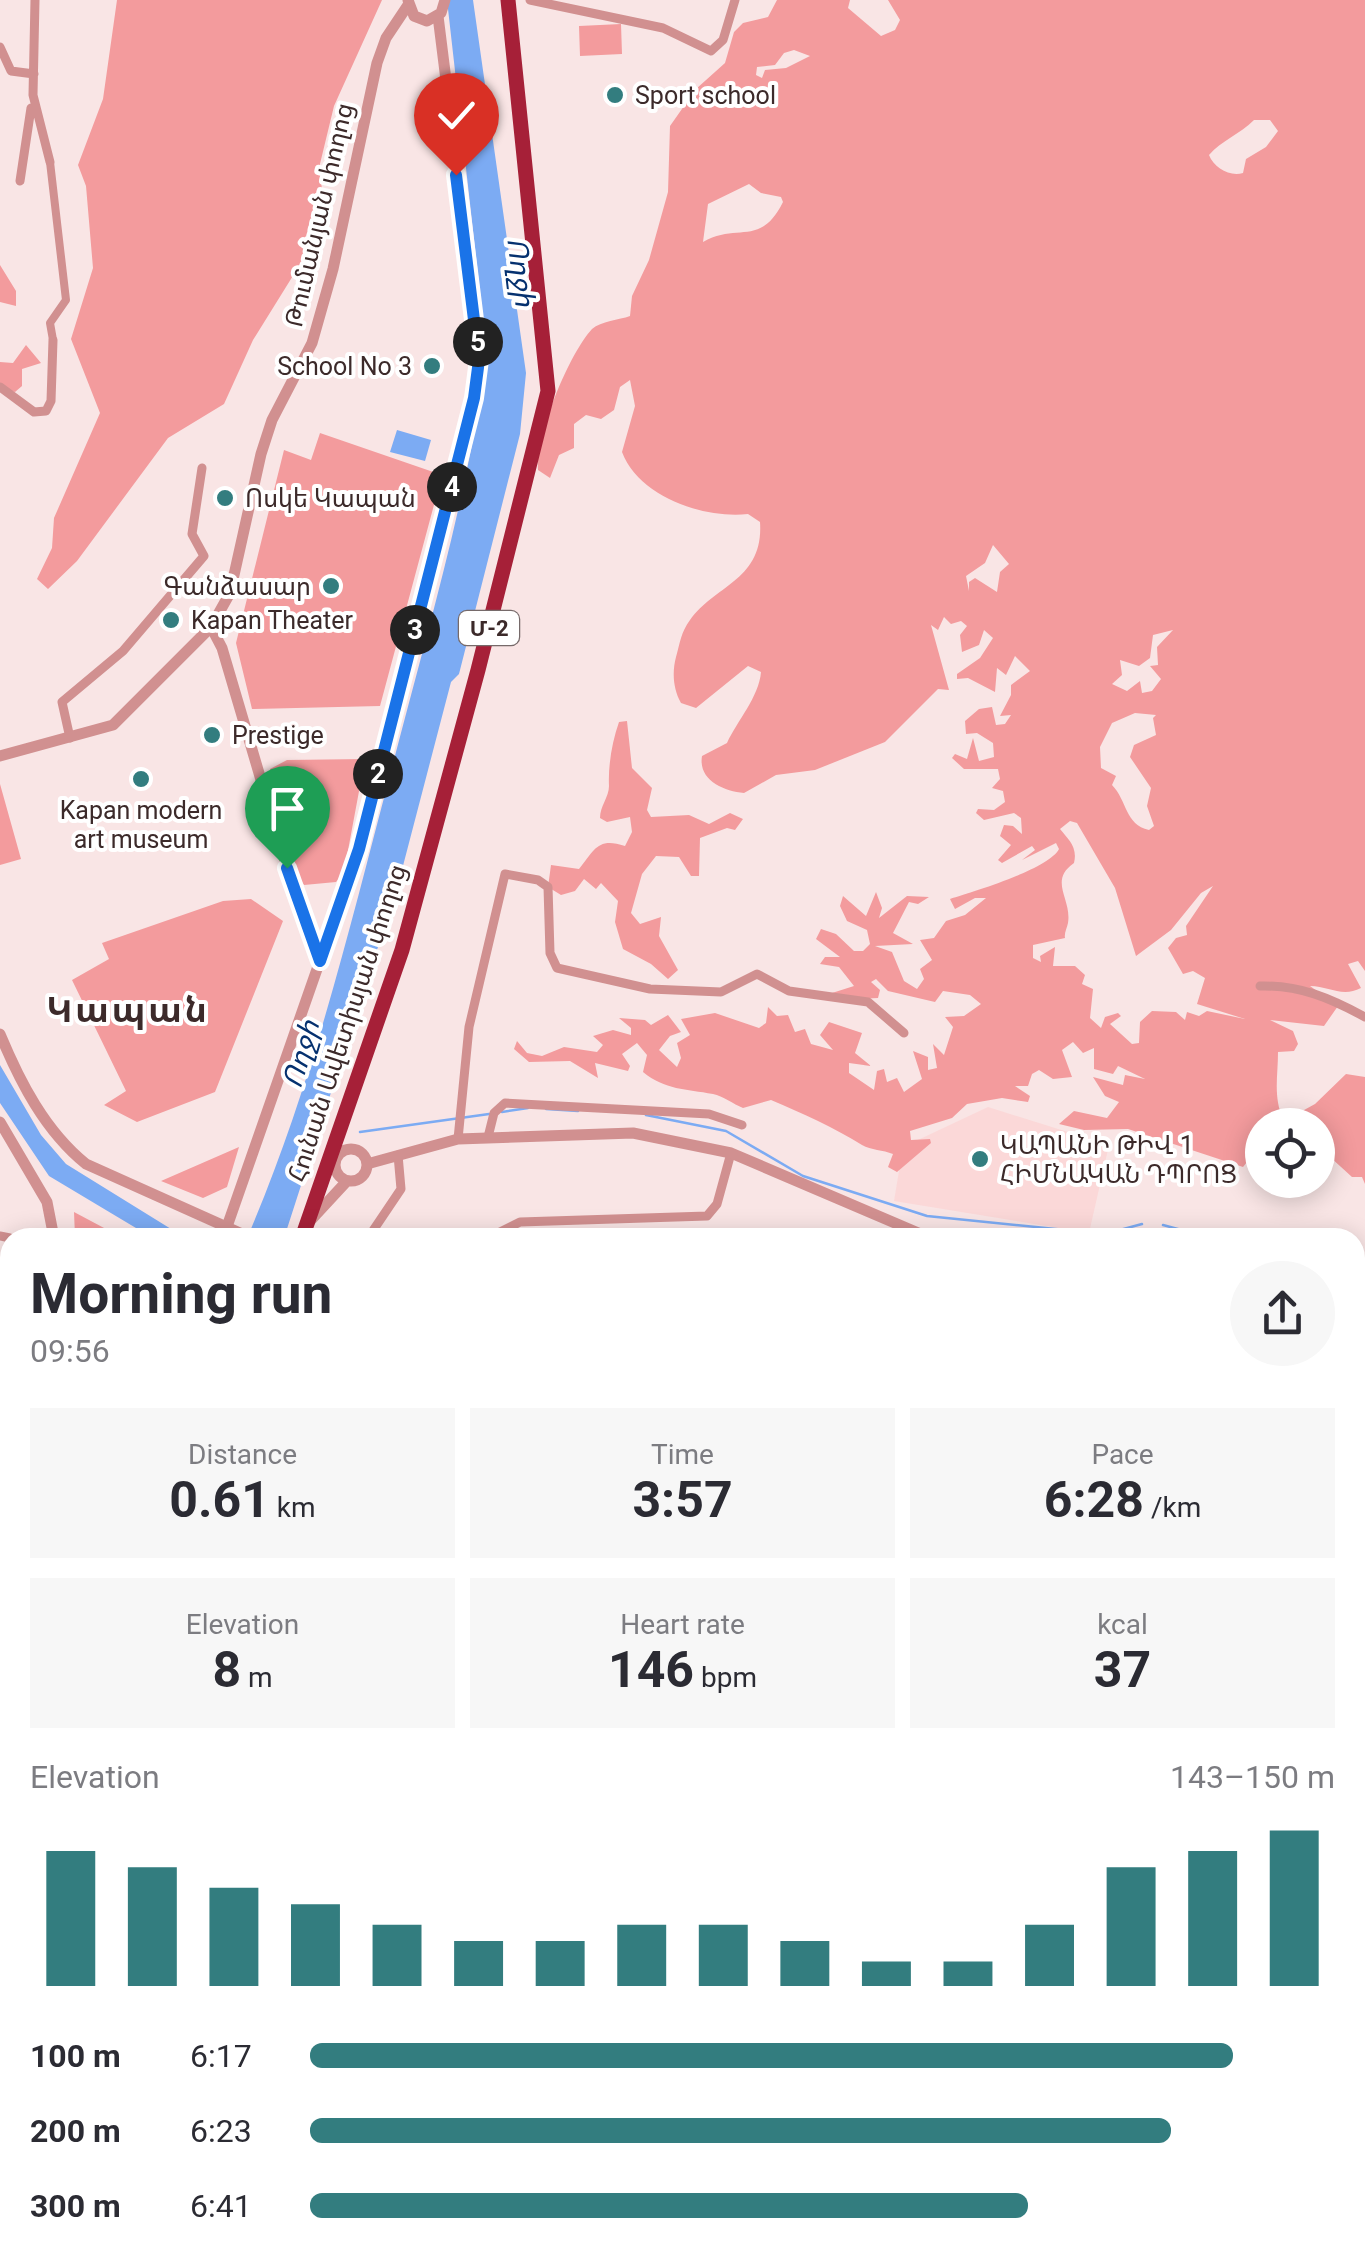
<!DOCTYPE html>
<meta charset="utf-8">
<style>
body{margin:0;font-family:Roboto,"Noto Sans Armenian",sans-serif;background:#f7f7f7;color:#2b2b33;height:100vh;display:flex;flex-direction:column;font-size:38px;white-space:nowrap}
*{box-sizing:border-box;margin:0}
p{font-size:32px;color:#7c7c81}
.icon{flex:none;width:55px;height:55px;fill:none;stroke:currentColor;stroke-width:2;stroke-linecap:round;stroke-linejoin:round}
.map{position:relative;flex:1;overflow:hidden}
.drawer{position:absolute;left:0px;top:1228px;width:1365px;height:1038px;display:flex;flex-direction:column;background:#fff;border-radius:30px 30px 0 0;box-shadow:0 5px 25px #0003}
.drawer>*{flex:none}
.buttons{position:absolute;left:1245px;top:1108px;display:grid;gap:20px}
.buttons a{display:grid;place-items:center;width:90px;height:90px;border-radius:50%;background:#fff;box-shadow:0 5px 25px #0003;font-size:50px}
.pin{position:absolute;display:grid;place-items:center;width:85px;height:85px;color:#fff;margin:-102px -42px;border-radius:50% 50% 50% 0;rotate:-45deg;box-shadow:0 0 10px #0007}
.pin .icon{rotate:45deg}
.km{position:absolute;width:50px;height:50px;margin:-25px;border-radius:50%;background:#222;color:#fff;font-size:28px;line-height:50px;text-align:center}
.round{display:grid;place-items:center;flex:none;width:105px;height:105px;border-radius:52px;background:#f7f7f7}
.headline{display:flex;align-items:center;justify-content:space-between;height:170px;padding:0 30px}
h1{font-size:55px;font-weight:700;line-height:75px}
.metrics{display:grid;grid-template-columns:repeat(3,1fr);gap:15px;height:170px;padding:10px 30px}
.metrics div{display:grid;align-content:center;border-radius:0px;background:#f7f7f7;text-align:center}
.metrics b{font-size:50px;font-weight:700}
.metrics small{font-size:28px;font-weight:400}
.metrics p{font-size:28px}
.chart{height:280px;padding:20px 30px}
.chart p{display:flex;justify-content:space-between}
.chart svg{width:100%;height:180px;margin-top:10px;stroke:#337d7f;stroke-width:6}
ul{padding:0 30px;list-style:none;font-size:32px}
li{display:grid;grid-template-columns:160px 120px 1fr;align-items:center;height:75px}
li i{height:25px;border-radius:12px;background:#337d7f}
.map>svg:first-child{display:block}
.built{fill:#fbd8d8}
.green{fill:#f39b9d;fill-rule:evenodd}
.water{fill:#7cabf3}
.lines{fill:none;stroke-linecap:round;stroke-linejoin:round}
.stream{stroke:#7cabf3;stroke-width:2.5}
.pedestrian{stroke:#d19090;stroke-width:8}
.minor{stroke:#d19090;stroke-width:9}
.tertiary{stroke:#d19090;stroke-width:11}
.trunk{stroke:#a62038;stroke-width:15}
.route-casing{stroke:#fff;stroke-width:20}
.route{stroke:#1a73e8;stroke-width:12}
.poi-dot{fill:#337d7f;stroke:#fff;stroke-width:4}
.labels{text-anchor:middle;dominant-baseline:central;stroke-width:8;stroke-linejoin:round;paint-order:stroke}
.shield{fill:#fff;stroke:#766a6a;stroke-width:2.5}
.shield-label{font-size:22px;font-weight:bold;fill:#3c2a2a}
.poi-label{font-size:25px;fill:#3c2a2a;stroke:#fff;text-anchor:start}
.street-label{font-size:25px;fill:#3c2a2a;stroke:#fff}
.water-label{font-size:28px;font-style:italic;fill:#05316f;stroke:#fff}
.district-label{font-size:35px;font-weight:bold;letter-spacing:2.5px;fill:#3c2a2a;stroke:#fff}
</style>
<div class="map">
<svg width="1365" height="2264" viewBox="0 0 1365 2264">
<rect width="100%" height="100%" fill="#f9e5e5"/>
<!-- built -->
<path class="built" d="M 988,1107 L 1109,1145 L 1089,1233 L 894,1201 L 903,1147 Z"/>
<!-- green -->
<path class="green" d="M 117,0 L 382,0 L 334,106 L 319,168 L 325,210 L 304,258 L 253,340 L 224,404 L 168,438 L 77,561 L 48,589 L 37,579 L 52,548 L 54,518 L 100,413 L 71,339 L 93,268 L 86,186 L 78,165 L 103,99 Z
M 777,0 L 850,0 L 848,8 L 881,36 L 895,30 L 900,20 L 888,0 L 1365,0 L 1365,971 L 1358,961 L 1348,964 L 1361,988 C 1342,998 1329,986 1310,986 L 1338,1006 L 1324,1026 L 1270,1020 L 1293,1031 L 1298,1044 L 1294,1051 L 1278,1052 C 1278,1077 1273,1096 1283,1119 L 1277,1125 L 1262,1125 L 1262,1157 L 1251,1157 L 1243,1167 L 1128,1129 L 1084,1130 L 1059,1124 L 1074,1111 L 1107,1118 L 1119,1102 L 1105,1096 L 1093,1077 L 1123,1085 L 1125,1075 L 1145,1079 L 1118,1066 L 1113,1074 L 1094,1069 L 1094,1048 L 1083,1053 L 1073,1042 L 1062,1050 L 1072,1077 L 1053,1079 L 1039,1070 L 1032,1074 L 1028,1086 L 1015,1086 L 1030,1096 L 1028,1102 L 1002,1098 L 967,1104 L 952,1118 L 910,1131 L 911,1140 L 930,1139 L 931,1143 L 897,1172 L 888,1167 L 893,1154 C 883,1150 871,1150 862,1145 C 835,1128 802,1113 771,1100 L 743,1108 C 733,1104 723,1096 713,1094 C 686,1089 665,1090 643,1072 L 647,1055 L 637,1043 L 622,1054 L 630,1066 L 628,1071 L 595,1063 L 598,1078 L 570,1061 L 529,1062 L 514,1049 L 517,1041 L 527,1053 L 542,1056 L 564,1047 L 597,1052 L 603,1045 L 593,1036 L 613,1030 L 631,1035 L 631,1028 L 619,1018 L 645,1020 L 651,1025 L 668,1015 L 681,1032 L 670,1036 L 659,1050 L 677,1067 L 681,1058 L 677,1043 L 690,1035 L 681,1019 L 715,1013 L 759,1028 L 766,1023 L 768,1007 L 777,1016 L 788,1015 L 795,1032 L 805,1029 L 811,1044 L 833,1050 L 820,1035 L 829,1022 L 862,1033 L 855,1053 L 871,1066 L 849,1063 L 849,1073 L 874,1090 L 877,1071 L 884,1069 L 887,1082 L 897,1078 L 904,1092 L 922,1079 L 913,1051 L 928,1057 L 928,1070 L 937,1068 L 933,1044 L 944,1055 L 953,1027 L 945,1017 L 964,1016 L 981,1004 L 970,995 L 943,991 L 935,1002 L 888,991 L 876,979 L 871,982 L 880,990 L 878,998 L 857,999 L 832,993 L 854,986 L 839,967 L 820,964 L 825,957 L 840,957 L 816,939 L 821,929 L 836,934 L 854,951 L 863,951 L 870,944 L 867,930 L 847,921 L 840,906 L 843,896 L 866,916 L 876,892 L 882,908 L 879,918 L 907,896 L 929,897 L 918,904 L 909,902 L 893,933 L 913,944 L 875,946 L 892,952 L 904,981 L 917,989 L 924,979 L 920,969 L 932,960 L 920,940 L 934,938 L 946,921 L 965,915 L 986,898 L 975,898 L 955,909 L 950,899 C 973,892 1049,869 1059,849 L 1056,843 L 1022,860 L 1035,850 L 1032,846 L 1002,863 L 998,860 L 1011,845 L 1000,836 L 1004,825 L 1013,826 L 1022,834 L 1021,818 L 1014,813 L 984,820 L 976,813 L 978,809 L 994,810 L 1005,802 L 1003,791 L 992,788 L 1000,779 L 998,769 L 964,769 L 952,758 L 955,754 L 967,759 L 973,738 L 979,761 L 994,757 L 993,743 L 977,733 L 966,734 L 965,721 L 979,709 L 992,707 L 996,725 L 1005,724 L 1011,715 L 1000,716 L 1011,695 L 1011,685 L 1030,671 L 1015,656 L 1006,675 L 997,668 L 995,692 L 968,678 L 957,679 L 957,674 L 980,658 L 993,638 L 984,630 L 979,645 L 962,652 L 960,635 L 967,626 L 961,621 L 951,624 L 944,617 L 938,630 L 931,625 L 949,690 L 938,689 L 885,742 L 815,770 L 776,775 L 744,793 C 723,791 698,780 702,756 L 727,743 C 737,721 759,697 761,672 L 748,666 L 696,708 L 681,703 C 673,689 672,672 676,657 C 680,643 681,632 690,620 C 715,585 764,580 760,522 L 748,514 C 704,519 639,497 622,452 L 635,406 L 630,380 L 620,387 L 614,410 L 601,419 L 586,415 L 574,424 L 574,448 L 559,455 L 550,478 L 538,470 C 535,436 569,354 592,329 C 601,321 619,320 630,316 L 632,296 L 649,260 L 668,192 L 670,126 L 696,89 L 725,63 L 734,32 L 743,23 L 768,17 ZM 794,50 L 810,56 L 786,68 L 765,70 L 762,78 L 756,75 L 757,67 L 775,65 L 784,53 ZM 1254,120 L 1270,120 L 1278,131 L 1266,147 L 1246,159 L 1243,173 C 1230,177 1214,168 1209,155 C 1221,141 1240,134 1254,120 ZM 749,184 L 761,193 L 781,197 L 783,202 C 760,248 738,222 703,242 L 708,204 ZM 993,545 L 1009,564 L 1000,572 L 997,592 L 975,578 L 969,582 L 969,591 L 966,576 L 985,563 ZM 1173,630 L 1157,647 L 1158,665 L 1150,666 L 1161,679 L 1152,691 L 1142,693 L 1140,681 L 1127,691 L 1112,684 L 1122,675 L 1120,660 L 1139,666 L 1150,658 L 1153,635 ZM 1135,713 L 1156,715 L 1153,718 L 1156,735 L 1134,745 L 1130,757 L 1151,788 L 1147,806 L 1154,826 L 1149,830 C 1125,825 1127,800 1112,785 L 1116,776 L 1101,768 L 1100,747 L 1112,723 ZM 1070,821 L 1077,823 L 1115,888 L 1136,956 L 1171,930 L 1201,893 L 1213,886 L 1186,926 L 1187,935 L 1176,938 L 1168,948 L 1183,974 L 1193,971 L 1205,978 L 1197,1004 L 1245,1019 L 1207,1011 L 1199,1016 L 1187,1012 L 1185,1020 L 1176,1012 L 1152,1011 L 1140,1022 L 1139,1043 L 1132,1044 L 1110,1024 L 1121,1016 L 1118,1013 L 1105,1017 L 1101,1028 L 1090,1018 L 1093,989 L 1082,984 L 1085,975 L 1075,966 L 1053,966 L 1055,947 L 1040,956 L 1041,962 L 1033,958 L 1033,945 L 1065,938 C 1064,933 1067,928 1068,923 C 1072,899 1048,881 1074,863 C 1078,847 1068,839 1060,829 Z
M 621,24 L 622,54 L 580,56 L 579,26 Z
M 0,265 L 16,291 L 16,306 L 0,302 Z
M 26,345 L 41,363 L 22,369 L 22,386 L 15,392 L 0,388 L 0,362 L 13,363 Z
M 320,433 L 442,475 L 380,706 L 252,709 L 236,643 L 284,450 L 311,460 Z
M 627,721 L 632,768 L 652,788 L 647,810 L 651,817 L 689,815 L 709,824 L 730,813 L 743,819 L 735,830 L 727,828 L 700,838 L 699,876 L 691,876 L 679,857 L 656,856 L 642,874 L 631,913 L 640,924 L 661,917 L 659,936 L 678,970 L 668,979 L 651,964 L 623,949 L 615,922 L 618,901 L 601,883 L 596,889 L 584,879 L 575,891 L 561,895 L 548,887 L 551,865 L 579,869 C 595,849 598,837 625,846 L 632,832 L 630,817 L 607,822 L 600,818 C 600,806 609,797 609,786 C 608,766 612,742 619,722 Z
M 365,759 L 344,872 L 336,882 L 304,885 L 286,859 L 270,769 L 287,760 Z
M 0,784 L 21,859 L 0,865 Z
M 251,899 L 283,921 L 215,1092 L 137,1122 L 104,1105 L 126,1091 L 72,980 L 109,959 L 102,943 L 223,901 Z
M 1346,1074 L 1365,1077 L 1365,1184 L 1362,1177 L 1352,1177 L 1318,1146 L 1318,1125 L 1292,1125 L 1295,1115 L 1315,1104 Z
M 239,1147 L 227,1187 L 203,1198 L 161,1181 Z
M 74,1212 L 121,1237 L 75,1237 Z
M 1355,1333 L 1365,1337 L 1365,1413 L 1355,1420 Z
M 736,2255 L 769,2255 L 778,2260 L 785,2255 L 817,2255 L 827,2264 L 728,2264 Z
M 996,2255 L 1349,2255 L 1334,2264 L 1328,2256 L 1324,2261 L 1329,2264 L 990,2264 Z"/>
<!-- water -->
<path class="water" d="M 447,0 L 473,0 L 526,373 L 520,434 L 459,674 L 451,682 L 398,885 L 285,1235 L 247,1238 C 311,1090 349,930 390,775 C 426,636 468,496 487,354 Z
M 397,430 L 431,440 L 425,461 L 390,452 Z
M 0,1065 L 41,1135 L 66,1164 L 184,1237 L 151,1237 L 49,1176 L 0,1103 Z
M 10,1458 L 10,1519 L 0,1524 L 0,1463 Z"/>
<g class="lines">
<!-- stream -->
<path class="stream" d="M 546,1109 L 578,1111
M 502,1112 L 528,1108
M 646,1115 L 726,1131 L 803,1176 L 927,1216 L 1105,1234 L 1142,1224
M 360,1132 L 489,1114
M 1163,1225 L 1211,1238
M 1355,1288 L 1365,1287"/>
<!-- pedestrian -->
<path class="pedestrian" d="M 50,162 L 66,300 L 50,323 L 53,340"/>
<!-- minor -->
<path class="minor" d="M 35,0 L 33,95 L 50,162
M 530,0 L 663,28 L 711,51 L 723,40 L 735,0
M 0,47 L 11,71 L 34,74
M 20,181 L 31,108
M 0,387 L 34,412 L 46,411 L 51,401 L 53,340
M 70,738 L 62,702 L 123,651 L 204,556 L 192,534 L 202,468
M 1260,986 C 1300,985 1330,998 1365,1017
M 488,1137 L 494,1113 L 505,1103 L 709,1114 L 742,1125
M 458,1139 L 469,1027 L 505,874 L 538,880 L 548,887 L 550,953 L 557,968 L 650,989 L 721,992 L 757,974 L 789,991 L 868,1002 L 904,1033
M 0,1236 L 10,1238
M 368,1238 L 401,1189 L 398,1155
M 488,1238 L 520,1222 L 707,1216 L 717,1204 L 731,1153
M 0,1670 L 10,1647
M 0,1767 L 10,1765"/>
<!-- tertiary -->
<path class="tertiary" d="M 408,0 L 414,16 L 427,21 L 441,13 L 445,0
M 211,627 L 222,648 L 295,895 L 320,961
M 0,756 L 113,725 L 211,627 L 230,593 L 261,454 L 272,420 L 312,343 L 333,269 L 377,63 L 386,38 L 408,5
M 0,1034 C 20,1082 45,1131 86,1164 L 251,1238
M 0,1122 L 47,1202 L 54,1238
M335 1165a16 16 0 1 1 32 0a16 16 0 1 1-32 0Z
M 367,1164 L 458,1139 L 633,1133 L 731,1153 L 930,1238
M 310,1221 L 347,1181
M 223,1238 L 359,849 L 474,399 L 479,360 L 475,312 L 438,16
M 1355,1313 L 1365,1311
M 0,1374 L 10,1370
M 0,1454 L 10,1450"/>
<!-- trunk -->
<path class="trunk" d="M 302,1238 L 402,950 L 478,670 L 548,391 L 508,0
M 0,1542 L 10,1538"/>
</g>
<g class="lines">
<!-- route casing -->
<g class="route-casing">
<path id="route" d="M 287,868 L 320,961 L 359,849 L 474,398 L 479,360 L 456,175"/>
</g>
<!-- route -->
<use href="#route" class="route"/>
</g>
<!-- markers -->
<g class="poi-dot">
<circle cx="615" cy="95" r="10"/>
<circle cx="432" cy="366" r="10"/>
<circle cx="225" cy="498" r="10"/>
<circle cx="331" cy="586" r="10"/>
<circle cx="171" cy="620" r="10"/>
<circle cx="212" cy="735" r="10"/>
<circle cx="141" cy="779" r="10"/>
<circle cx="980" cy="1159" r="10"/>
</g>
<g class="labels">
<!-- shield labels -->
<rect class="shield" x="459" y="611" width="60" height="34" rx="8"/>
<g class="shield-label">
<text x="489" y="628">Մ-2</text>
</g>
<!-- poi labels -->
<g class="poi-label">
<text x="635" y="95">Sport school</text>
<text x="412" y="366" text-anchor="end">School No 3</text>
<text x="245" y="498">Ոսկե Կապան</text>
<text x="311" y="586" text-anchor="end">Գանձասար</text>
<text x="191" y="620">Kapan Theater</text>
<text x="232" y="735">Prestige</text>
<text x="141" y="810" text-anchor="middle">Kapan modern<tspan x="141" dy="29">art museum</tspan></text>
<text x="1000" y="1145">ԿԱՊԱՆԻ ԹԻՎ 1<tspan x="1000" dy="29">ՀԻՄՆԱԿԱՆ ԴՊՐՈՑ</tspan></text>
</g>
<!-- street labels -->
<g class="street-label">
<text transform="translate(319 215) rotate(-77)">Թումանյան փողոց</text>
<text transform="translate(347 1023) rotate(-72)">Հունան Ավետիսյան փողոց</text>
</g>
<!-- water labels -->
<g class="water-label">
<text transform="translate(521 272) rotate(83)">Ողջի</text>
<text transform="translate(301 1054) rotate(-74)">Ողջի</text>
</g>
<!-- district labels -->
<g class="district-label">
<text x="128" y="1010">Կապան</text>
</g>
</g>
</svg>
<div class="buttons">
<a><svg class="icon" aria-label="locate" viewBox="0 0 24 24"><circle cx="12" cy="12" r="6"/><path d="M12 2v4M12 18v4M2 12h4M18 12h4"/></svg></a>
</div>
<div class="pin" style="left:287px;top:868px;background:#1e9e55"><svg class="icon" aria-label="arrive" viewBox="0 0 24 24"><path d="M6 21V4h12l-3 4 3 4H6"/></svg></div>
<div class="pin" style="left:456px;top:175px;background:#d93025"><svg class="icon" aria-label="check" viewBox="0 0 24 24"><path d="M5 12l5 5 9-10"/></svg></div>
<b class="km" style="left:378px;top:774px">2</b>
<b class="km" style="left:415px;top:630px">3</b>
<b class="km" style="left:452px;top:487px">4</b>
<b class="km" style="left:478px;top:342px">5</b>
<section class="drawer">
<div class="headline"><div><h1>Morning run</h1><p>09:56</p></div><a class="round"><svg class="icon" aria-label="share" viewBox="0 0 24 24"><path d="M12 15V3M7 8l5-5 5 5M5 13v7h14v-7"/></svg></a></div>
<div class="metrics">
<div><p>Distance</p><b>0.61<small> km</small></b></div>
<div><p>Time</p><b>3:57</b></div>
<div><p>Pace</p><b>6:28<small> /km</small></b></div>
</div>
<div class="metrics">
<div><p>Elevation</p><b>8<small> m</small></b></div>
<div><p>Heart rate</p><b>146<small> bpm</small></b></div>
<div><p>kcal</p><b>37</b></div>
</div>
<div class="chart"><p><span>Elevation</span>143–150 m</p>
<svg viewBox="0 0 160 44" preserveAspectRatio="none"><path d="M5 44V11M15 44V15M25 44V20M35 44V24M45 44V29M55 44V33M65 44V33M75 44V29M85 44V29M95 44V33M105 44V38M115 44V38M125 44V29M135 44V15M145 44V11M155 44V6"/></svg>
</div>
<ul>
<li><b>100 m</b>6:17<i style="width:90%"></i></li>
<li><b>200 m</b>6:23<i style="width:84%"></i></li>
<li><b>300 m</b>6:41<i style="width:70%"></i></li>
</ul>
</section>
</div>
